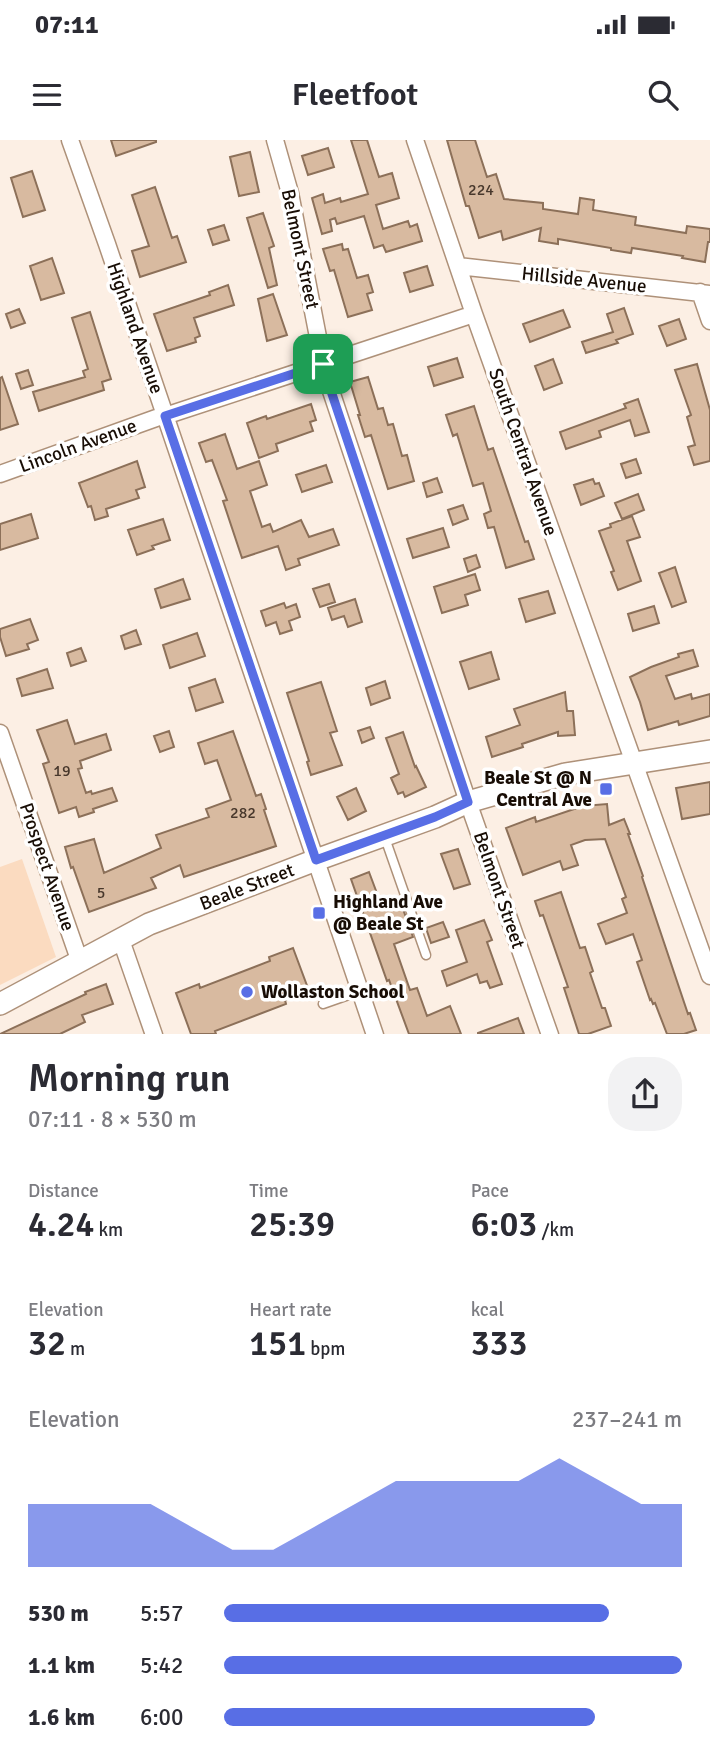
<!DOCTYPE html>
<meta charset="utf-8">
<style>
body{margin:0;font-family:Signika,sans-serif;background:#f2f2f3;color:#2b2b33;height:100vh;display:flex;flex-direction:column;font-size:26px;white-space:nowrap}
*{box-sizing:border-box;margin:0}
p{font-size:23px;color:#7c7c81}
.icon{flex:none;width:38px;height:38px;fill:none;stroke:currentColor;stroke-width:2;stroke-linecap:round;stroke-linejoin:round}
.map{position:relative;height:894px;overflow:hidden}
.details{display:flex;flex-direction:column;background:#fff;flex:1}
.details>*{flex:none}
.pin{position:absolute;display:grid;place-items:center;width:60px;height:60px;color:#fff;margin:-30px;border-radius:14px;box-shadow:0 4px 10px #0006}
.round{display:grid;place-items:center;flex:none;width:74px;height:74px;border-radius:28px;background:#f2f2f3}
.overview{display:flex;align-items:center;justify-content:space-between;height:119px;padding:0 28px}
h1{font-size:38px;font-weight:600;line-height:52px}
.stats{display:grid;grid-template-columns:repeat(3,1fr);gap:10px;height:119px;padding:7px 28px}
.stats div{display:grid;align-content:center}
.stats b{font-size:35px;font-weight:600}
.stats small{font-size:19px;font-weight:400}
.stats p{font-size:19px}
.chart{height:196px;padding:14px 28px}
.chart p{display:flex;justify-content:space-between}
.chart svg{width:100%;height:126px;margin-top:7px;fill:#586ee5;opacity:.7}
ul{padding:0 28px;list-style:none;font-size:23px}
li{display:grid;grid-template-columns:112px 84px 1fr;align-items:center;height:52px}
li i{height:18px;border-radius:9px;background:#586ee5}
.status{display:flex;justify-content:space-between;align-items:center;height:49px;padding:0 35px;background:#fff;direction:ltr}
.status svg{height:19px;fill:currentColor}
header{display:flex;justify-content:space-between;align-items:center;height:91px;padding:0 28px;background:#fff;font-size:32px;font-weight:600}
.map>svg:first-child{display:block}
.green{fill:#fbdbc0}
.building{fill:#d8baa0;stroke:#8c7059;stroke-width:2}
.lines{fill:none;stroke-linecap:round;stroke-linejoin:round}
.lane-casing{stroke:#ae9179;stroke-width:11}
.street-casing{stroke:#ae9179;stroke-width:19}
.secondary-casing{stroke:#ae9179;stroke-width:24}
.lane{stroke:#fff;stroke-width:8}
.street{stroke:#fff;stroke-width:16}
.secondary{stroke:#fff;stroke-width:21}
.route-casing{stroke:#fff;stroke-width:14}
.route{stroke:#586ee5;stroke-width:9}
.poi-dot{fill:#586ee5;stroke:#fff;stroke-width:2.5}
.labels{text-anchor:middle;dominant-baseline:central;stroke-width:7;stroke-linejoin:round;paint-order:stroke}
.number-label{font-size:16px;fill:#48382c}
.street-label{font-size:19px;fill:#180d05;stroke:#fff}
.poi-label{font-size:19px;font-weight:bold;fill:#180d05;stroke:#fff;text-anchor:start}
</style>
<div class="status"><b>07:11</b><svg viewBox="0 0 49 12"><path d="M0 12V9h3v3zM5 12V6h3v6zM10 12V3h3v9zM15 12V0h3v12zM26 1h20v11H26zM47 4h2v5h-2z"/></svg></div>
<header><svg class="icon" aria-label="menu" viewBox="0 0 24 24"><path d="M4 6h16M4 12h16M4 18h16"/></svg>Fleetfoot<svg class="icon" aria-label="search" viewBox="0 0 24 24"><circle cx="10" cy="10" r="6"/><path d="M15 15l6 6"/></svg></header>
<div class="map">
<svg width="710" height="895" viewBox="0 0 710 895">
<rect width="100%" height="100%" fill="#fcefe4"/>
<!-- green -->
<path class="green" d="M 22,719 L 56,817 L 0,845 L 0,727 Z"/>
<!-- building -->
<path class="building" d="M 111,0 L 156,0 L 156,2 L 116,16 Z
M 351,0 L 367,0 L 379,37 L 392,33 L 399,58 L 376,65 L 383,89 L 408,81 L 410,87 L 417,84 L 422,101 L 386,112 L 383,105 L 374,108 L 364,76 L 337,84 L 335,78 L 330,80 L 332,91 L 322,94 L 312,58 L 323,54 L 325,63 L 340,58 L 341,62 L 368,54 Z
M 447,0 L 475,0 L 487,37 L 496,34 L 504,59 L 543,63 L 543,69 L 578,74 L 580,58 L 594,60 L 593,70 L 636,77 L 635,85 L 686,93 L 687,86 L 710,89 L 710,102 L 708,102 L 705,122 L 682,118 L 683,116 L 632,108 L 631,113 L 611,110 L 611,108 L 558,99 L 558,104 L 539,101 L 541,88 L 503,100 L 501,91 L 479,98 L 469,66 L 466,66 Z
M 328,8 L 334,27 L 308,35 L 302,16 Z
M 250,12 L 259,52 L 239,56 L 230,17 Z
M 32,31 L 45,70 L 23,77 L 11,38 Z
M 155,47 L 172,98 L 177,96 L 186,122 L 140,137 L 132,111 L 149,106 L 132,55 Z
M 263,73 L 274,106 L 269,108 L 277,145 L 268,148 L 247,78 Z
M 224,85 L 229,100 L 213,105 L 208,90 Z
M 342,104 L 343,110 L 348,109 L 357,138 L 368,135 L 373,152 L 367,154 L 372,170 L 348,177 L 334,130 L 330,131 L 323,109 Z
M 52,118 L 64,153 L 41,160 L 30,126 Z
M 427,126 L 433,145 L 410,152 L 404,133 Z
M 228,145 L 234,165 L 194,178 L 200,196 L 195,198 L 196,202 L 167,211 L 154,174 L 210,155 L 209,152 Z
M 273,154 L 287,195 L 267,201 L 258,159 Z
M 624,168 L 633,194 L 616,200 L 618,203 L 586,213 L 582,202 L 613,192 L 607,174 Z
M 19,169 L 25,183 L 11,188 L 6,174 Z
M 563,170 L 570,187 L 530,202 L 523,184 Z
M 90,172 L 111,239 L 102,242 L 104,250 L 39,271 L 33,252 L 85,237 L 83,231 L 88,229 L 72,178 Z
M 679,179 L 686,199 L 667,206 L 659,186 Z
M 457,218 L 463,237 L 434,246 L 428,227 Z
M 553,219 L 562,243 L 544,250 L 535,226 Z
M 697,224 L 710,270 L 710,321 L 694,325 L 688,307 L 695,305 L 687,277 L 691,275 L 675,230 Z
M 28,230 L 33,245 L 21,249 L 16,234 Z
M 2,237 L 18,284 L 0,290 L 0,238 Z
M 368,237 L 378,269 L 383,268 L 388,285 L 393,284 L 402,316 L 407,315 L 414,341 L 388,349 L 371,295 L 365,297 L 358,275 L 360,275 L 350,242 Z
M 638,259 L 649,292 L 635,296 L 630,280 L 599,291 L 601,297 L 566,309 L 560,292 L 626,268 L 624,264 Z
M 311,264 L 316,280 L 310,282 L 313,291 L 276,304 L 278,311 L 259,318 L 247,283 L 266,276 L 267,279 Z
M 474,266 L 488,310 L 493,308 L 525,402 L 528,401 L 534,419 L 506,428 L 494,387 L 488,388 L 484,374 L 491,371 L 483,343 L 473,346 L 457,294 L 453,296 L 446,275 Z
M 225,294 L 237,329 L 259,321 L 267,345 L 250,351 L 262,387 L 270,384 L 273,392 L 301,380 L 309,397 L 333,389 L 339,405 L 298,419 L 300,425 L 286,430 L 278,406 L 242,418 L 223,361 L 227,360 L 212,320 L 206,322 L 199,303 Z
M 636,319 L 641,333 L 626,338 L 621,324 Z
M 137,321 L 145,347 L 136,350 L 139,358 L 106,369 L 108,376 L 95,380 L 91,366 L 88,367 L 79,343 Z
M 326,325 L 332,342 L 302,352 L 296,335 Z
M 437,338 L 442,352 L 427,357 L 423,343 Z
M 593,339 L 595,344 L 599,343 L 604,356 L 581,365 L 574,345 Z
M 638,354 L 644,370 L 622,379 L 615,363 Z
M 463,365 L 468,379 L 453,385 L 448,370 Z
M 31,374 L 38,398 L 0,410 L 0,384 Z
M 632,376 L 640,397 L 627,401 L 641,441 L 618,450 L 611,432 L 614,431 L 599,391 L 611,387 L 610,384 Z
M 163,379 L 170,400 L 152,406 L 154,409 L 137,415 L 128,390 Z
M 443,388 L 449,407 L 413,418 L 407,399 Z
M 476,415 L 480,427 L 468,432 L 464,419 Z
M 675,427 L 686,462 L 672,467 L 659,433 Z
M 475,434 L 480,450 L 465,455 L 468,465 L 442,473 L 434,447 Z
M 183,439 L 190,459 L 161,468 L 155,449 Z
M 329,444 L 335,462 L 320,467 L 313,449 Z
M 548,451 L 555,473 L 526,482 L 519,459 Z
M 355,459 L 362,482 L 348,487 L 344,476 L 332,480 L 328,468 Z
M 284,463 L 286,468 L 296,464 L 300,477 L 289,481 L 292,490 L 280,494 L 276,482 L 266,486 L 261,471 Z
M 654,466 L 659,483 L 633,491 L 628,474 Z
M 30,479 L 38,500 L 27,504 L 29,509 L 6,516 L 0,497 L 0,489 Z
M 136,490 L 141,504 L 125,509 L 121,496 Z
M 197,493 L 205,516 L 170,528 L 163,505 Z
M 81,508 L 86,521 L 71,526 L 67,513 Z
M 693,510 L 698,526 L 666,536 L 675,559 L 691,554 L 692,559 L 710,554 L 710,576 L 679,585 L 678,581 L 648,590 L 640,562 L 630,537 L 651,527 L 679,517 L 678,514 Z
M 491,512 L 499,539 L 469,549 L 460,522 Z
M 47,529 L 53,548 L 22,556 L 17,539 Z
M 215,539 L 223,562 L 196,571 L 189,548 Z
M 385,541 L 390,558 L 371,565 L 366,548 Z
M 321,542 L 337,591 L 330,593 L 342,625 L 311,635 L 307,622 L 309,621 L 287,553 Z
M 565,552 L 567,571 L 573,571 L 575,595 L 558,596 L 558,592 L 522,604 L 523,607 L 492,617 L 486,597 L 520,585 L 514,569 Z
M 67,580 L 75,604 L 106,594 L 111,610 L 80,621 L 82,628 L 78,629 L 86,653 L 91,651 L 92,654 L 112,648 L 117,661 L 93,669 L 94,672 L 79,677 L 76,667 L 59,673 L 43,624 L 49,622 L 37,590 Z
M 370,587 L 374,598 L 362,603 L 358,591 Z
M 169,591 L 174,607 L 160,612 L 154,596 Z
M 233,591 L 256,656 L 261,654 L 266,669 L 264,670 L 276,706 L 184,737 L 180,725 L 151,738 L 156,748 L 89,772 L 73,727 L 71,728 L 65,707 L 94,699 L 104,733 L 161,708 L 156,695 L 209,677 L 206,669 L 231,660 L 217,620 L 205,624 L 198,603 Z
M 403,592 L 415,627 L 416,626 L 426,647 L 405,657 L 403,652 L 398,654 L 391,638 L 399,634 L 386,598 Z
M 710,642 L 710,674 L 682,679 L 676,648 Z
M 356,648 L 366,671 L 348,680 L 337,657 Z
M 607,664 L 609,685 L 624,679 L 630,694 L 628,694 L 643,736 L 642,737 L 688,874 L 690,873 L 696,890 L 684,894 L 667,894 L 655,863 L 653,864 L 651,859 L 650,860 L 637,822 L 642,820 L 633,794 L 606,804 L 598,784 L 627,773 L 622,759 L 626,757 L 605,699 L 585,700 L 571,705 L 578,725 L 563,730 L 560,721 L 523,735 L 506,688 L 535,677 L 536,682 L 583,666 Z
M 458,709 L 470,744 L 454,749 L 441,714 Z
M 369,732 L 381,764 L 399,758 L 413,797 L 394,804 L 410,850 L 417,848 L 427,876 L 450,866 L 461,894 L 409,894 L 389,840 L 387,841 L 351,739 Z
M 561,752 L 580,808 L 585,807 L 593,831 L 590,833 L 602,868 L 605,868 L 611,886 L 588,894 L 579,894 L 564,848 L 568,847 L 543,775 L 540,776 L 535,761 Z
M 484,780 L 492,800 L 487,802 L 502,844 L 490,848 L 487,841 L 480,843 L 477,834 L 447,846 L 442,831 L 467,822 L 456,790 Z
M 443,782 L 449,797 L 431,803 L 426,788 Z
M 293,808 L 309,851 L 285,860 L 286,864 L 215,891 L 216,894 L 191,894 L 176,853 L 199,844 L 200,848 L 270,821 L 269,817 Z
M 106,844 L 113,864 L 82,875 L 85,882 L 60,894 L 0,894 L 86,854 L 85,852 Z
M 518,878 L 524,894 L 478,894 L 478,893 Z"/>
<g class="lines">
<!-- lane casing -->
<g class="lane-casing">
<path id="lane" d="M 385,698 L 426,815
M 323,864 L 360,851"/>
</g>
<!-- street casing -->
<g class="street-casing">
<path id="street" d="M 70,0 L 107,104 L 375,895
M 275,0 L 290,53 L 325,233 L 468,662 L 550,895
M 415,0 L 474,174 L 710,836
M 458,126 L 710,154
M 700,152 L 710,181
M 0,334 L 159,277 L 165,276 L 474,174
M 0,593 L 80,822
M 121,800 L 154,895"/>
</g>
<!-- secondary casing -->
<g class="secondary-casing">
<path id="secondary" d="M 0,864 L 149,784 L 316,720 L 435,677 L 468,662 L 565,634 L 710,611"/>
</g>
<!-- lane -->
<use href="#lane" class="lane"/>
<!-- street -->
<use href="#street" class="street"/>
<!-- secondary -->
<use href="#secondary" class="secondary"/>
</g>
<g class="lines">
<!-- route casing -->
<g class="route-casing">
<path id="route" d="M 323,224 L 325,233 L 468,662 L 435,677 L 316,720 L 165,276 Z"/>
</g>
<!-- route -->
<use href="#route" class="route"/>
</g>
<!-- markers -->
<g class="poi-dot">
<rect x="599" y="642" width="14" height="14" rx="3.5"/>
<rect x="312" y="766" width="14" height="14" rx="3.5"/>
<circle cx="247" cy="852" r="7"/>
</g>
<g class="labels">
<!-- number labels -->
<g class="number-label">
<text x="481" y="50">224</text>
<text x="62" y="631">19</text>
<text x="243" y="673">282</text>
<text x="101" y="753">5</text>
</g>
<!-- street labels -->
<g class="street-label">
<text transform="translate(300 109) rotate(78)">Belmont Street</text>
<text transform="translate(584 140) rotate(6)">Hillside Avenue</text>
<text transform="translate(135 188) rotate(71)">Highland Avenue</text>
<text transform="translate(78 306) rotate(-20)">Lincoln Avenue</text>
<text transform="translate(523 312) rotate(71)">South Central Avenue</text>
<text transform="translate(47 727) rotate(71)">Prospect Avenue</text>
<text transform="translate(247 747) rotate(-21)">Beale Street</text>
<text transform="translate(499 750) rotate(71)">Belmont Street</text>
</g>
<!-- poi labels -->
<g class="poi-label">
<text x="592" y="638" text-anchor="end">Beale St @ N<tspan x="592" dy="22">Central Ave</tspan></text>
<text x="333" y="762">Highland Ave<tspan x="333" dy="22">@ Beale St</tspan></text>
<text x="261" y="852">Wollaston School</text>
</g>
</g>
</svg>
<div class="pin" style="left:323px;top:224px;background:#1e9e55"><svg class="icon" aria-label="arrive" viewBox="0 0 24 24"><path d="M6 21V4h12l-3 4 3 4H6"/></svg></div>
</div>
<section class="details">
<div class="overview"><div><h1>Morning run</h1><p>07:11 · 8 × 530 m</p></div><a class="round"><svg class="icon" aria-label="share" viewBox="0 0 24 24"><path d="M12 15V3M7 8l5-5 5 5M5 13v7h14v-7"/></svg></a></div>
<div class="stats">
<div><p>Distance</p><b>4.24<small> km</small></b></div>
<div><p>Time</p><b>25:39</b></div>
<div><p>Pace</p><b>6:03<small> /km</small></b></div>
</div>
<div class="stats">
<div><p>Elevation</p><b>32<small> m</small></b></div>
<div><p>Heart rate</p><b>151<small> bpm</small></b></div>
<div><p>kcal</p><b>333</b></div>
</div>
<div class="chart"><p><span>Elevation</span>237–241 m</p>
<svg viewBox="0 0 160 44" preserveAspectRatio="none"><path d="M0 44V22L10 22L20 22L30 22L40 30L50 38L60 38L70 30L80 22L90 14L100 14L110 14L120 14L130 6L140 14L150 22L160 22V44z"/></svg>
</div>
<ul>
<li><b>530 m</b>5:57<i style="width:84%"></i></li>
<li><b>1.1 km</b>5:42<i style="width:100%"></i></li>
<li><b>1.6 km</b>6:00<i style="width:81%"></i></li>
</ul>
</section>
